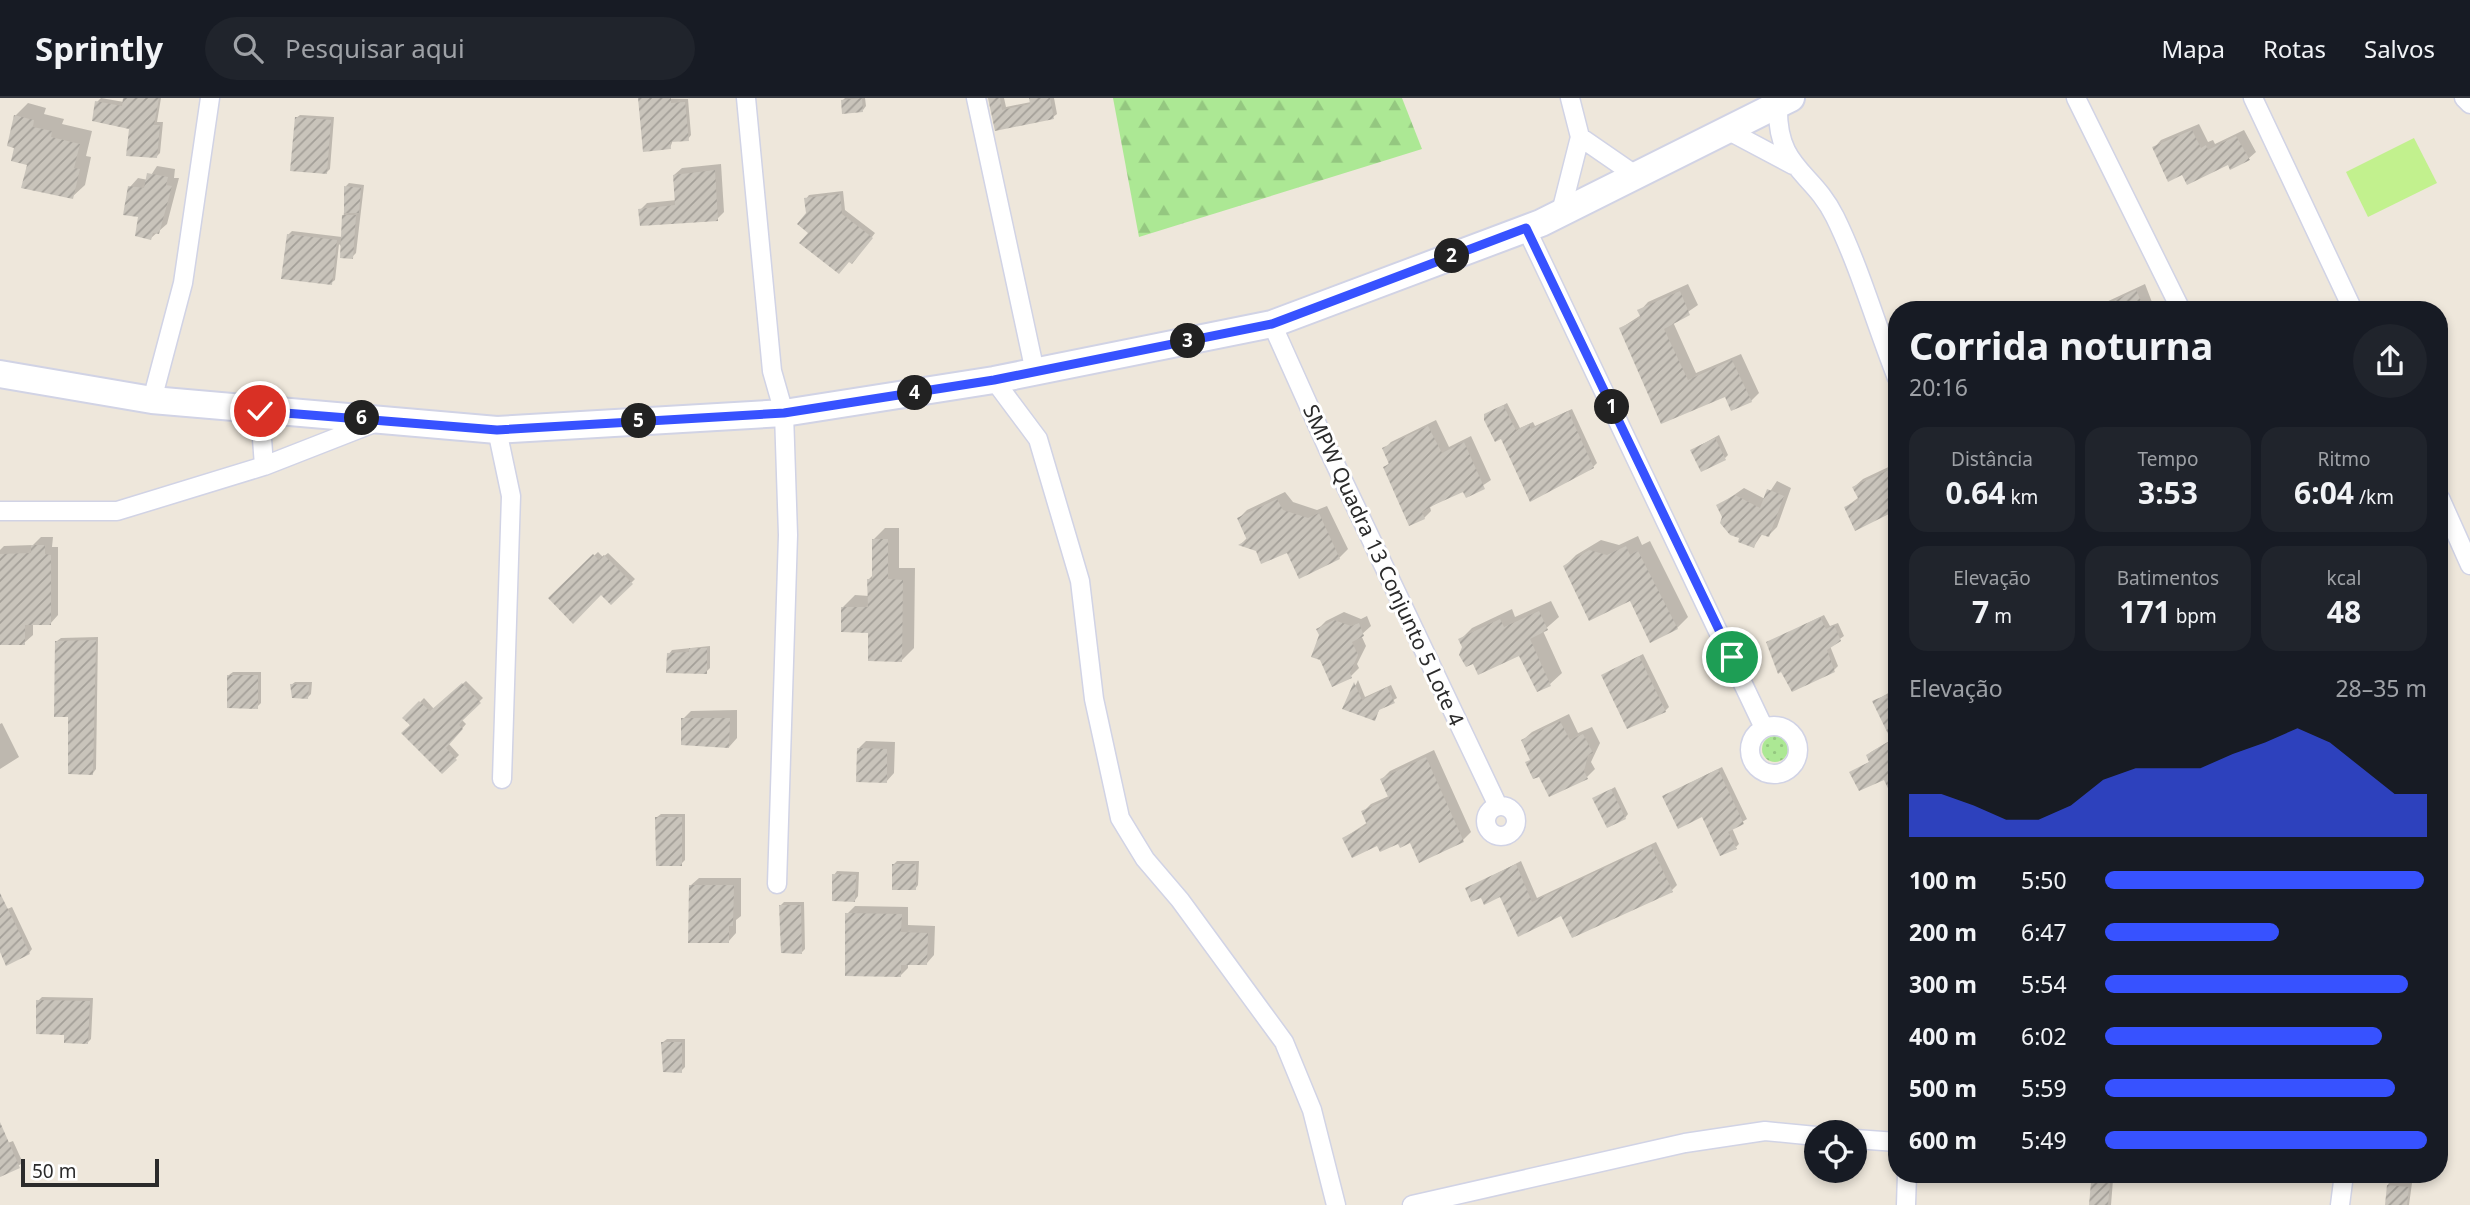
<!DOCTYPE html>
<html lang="pt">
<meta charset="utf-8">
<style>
body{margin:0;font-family:"Noto Sans",sans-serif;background:#20242c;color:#f1f3f6;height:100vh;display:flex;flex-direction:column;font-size:26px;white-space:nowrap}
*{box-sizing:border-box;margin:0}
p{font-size:23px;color:#9ea1a6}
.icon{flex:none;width:38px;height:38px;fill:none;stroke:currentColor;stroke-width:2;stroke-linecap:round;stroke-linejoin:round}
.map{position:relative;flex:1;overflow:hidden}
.panel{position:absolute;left:1888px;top:203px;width:560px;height:882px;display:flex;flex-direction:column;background:#171b24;border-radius:28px;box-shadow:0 4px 10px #0003}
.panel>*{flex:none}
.controls{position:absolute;left:1804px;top:1022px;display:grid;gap:14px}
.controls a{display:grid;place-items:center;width:63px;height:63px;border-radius:50%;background:#171b24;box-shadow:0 4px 10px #0003;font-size:35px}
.scale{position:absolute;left:21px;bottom:18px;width:138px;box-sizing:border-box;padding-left:7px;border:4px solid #2b2b2b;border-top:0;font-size:19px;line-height:24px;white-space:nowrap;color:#2b2b2b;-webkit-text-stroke:5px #fff;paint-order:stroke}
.pin{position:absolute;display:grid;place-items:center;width:60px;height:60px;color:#fff;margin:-30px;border:4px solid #fff;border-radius:50%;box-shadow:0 2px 7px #0007}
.km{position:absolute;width:35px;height:35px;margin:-18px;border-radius:50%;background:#222;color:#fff;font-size:19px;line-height:35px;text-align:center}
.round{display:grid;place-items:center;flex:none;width:74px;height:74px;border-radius:37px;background:#20242c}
.head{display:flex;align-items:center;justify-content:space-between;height:119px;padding:0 21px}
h1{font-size:38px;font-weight:700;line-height:52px}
.metrics{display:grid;grid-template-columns:repeat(3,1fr);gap:10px;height:119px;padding:7px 21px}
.metrics div{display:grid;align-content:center;border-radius:18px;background:#20242c;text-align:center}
.metrics b{font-size:30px;font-weight:700}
.metrics small{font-size:19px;font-weight:400}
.metrics p{font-size:19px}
.chart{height:196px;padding:14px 21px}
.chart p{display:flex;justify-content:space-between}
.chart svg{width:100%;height:126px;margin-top:7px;fill:#3752ff;opacity:.7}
ul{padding:0 21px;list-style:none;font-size:23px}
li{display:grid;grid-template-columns:112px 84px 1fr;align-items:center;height:52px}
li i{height:18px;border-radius:9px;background:#3752ff}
header{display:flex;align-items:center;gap:42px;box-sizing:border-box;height:98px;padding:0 35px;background:#171b24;border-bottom:2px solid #363941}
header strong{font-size:33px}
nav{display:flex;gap:38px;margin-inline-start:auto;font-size:24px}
.search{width:490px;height:63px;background:#20242c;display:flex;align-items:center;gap:18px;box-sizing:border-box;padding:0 24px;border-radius:38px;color:#9ea1a6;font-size:26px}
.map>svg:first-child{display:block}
.grass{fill:url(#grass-dots)}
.forest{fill:url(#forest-firs)}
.pitch{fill:#c2f18e}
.shadow{fill:#0003}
.building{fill:url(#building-hatch)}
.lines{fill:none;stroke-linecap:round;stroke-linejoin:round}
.street-casing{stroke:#d1d3e5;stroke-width:21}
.secondary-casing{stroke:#d1d3e5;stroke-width:30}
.street{stroke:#fff;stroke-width:18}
.secondary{stroke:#fff;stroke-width:26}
.route-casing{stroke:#fff;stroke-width:14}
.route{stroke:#3752ff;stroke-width:9}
.labels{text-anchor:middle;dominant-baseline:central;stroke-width:6;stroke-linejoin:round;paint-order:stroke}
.street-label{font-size:21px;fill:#2b2b2b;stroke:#fff}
</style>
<header>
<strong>Sprintly</strong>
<div class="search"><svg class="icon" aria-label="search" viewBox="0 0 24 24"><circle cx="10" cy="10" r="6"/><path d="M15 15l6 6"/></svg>Pesquisar aqui</div>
<nav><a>Mapa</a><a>Rotas</a><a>Salvos</a></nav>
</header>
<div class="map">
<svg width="2470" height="1107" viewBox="0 0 2470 1107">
<defs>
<pattern id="grass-dots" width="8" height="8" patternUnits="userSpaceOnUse" patternTransform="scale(1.75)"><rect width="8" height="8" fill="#ace894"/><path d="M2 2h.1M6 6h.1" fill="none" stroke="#94c780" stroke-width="1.8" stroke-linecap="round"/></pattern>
<pattern id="forest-firs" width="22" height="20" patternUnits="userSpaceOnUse" patternTransform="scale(1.75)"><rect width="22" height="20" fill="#ace894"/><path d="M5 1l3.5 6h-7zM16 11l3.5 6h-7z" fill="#94c780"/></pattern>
<pattern id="building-hatch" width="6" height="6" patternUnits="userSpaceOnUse" patternTransform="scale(1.75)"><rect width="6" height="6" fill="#c9c4bb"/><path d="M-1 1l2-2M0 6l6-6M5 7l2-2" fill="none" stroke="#a39f98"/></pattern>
</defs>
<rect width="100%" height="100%" fill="#eee7db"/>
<!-- grass -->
<path class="grass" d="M1762 651a13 13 0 1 1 26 0a13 13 0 1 1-26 0Z"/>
<!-- forest -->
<path class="forest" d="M 1113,0 L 1402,0 L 1422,51 L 1139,139 Z"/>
<!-- pitch -->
<path class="pitch" d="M 2414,40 L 2437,85 L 2368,119 L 2346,74 Z"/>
<!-- shadow -->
<path class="shadow" d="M 101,0 L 124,4 L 125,0 L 161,0 L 157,24 L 163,24 L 160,55 L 156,59 L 131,30 L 97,4 Z
M 639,0 L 688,1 L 691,37 L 688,41 L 673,42 L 670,50 Z
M 845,0 L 865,0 L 866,8 L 863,12 L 843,2 Z
M 989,0 L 1004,0 L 1006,9 L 1031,4 L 1030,0 L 1054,0 L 1057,16 L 1053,19 L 996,31 Z
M 28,5 L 46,10 L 44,16 L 64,21 L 62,26 L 92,33 L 86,58 L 91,59 L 85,87 L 72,99 L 29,66 L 16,49 L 15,18 Z
M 300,17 L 334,19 L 330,71 L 326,75 L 296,20 Z
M 2199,26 L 2208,44 L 2213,42 L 2215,46 L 2244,32 L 2256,54 L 2248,61 L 2183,75 L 2154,50 L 2161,42 Z
M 721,66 L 724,114 L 717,121 L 640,112 L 647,105 L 677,102 L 674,77 L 682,70 Z
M 157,68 L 175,71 L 174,80 L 179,80 L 167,126 L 151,140 L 130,89 L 138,80 L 148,82 Z
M 349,85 L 364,87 L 356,155 L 352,159 L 339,146 L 335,182 L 331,185 L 288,137 L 292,133 L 342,139 L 346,88 Z
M 843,93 L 845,112 L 875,135 L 855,161 L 810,134 L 806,101 L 809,97 Z
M 1688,186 L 1698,207 L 1673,224 L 1696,275 L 1741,256 L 1759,295 L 1751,303 L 1726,296 L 1662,324 L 1621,230 L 1641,217 L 1640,213 L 1648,204 Z
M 2145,186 L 2155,212 L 2089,212 Z
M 1507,305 L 1520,330 L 1533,324 L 1535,328 L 1572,311 L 1597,365 L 1593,369 L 1502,339 L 1486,317 Z
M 1436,322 L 1449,349 L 1471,338 L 1491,382 L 1467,398 L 1463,391 L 1430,409 L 1431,413 L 1424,420 L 1385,369 L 1390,364 L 1384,351 L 1391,344 Z
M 1719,337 L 1728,357 L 1725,360 L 1692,352 Z
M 1897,365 L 1897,410 L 1856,431 L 1846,409 L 1859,399 L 1854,389 L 1863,381 Z
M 1777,383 L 1791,390 L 1777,429 L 1769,437 L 1763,435 L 1754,448 L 1741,439 L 1718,408 L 1744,390 L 1765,401 Z
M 1285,394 L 1293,404 L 1317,412 L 1327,408 L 1348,451 L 1339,460 L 1300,478 L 1287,452 L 1257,452 L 1241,446 L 1248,439 L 1239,420 L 1247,412 Z
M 885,430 L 899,430 L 899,470 L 915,470 L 914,550 L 902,562 L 843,509 L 855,497 L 869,498 L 868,482 L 873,477 L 873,442 Z
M 1638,438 L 1642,447 L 1650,443 L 1688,519 L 1677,530 L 1630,501 L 1565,468 L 1576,457 L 1601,442 L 1619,447 Z
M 41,439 L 53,439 L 52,449 L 58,449 L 58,517 L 50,526 L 33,525 L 33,537 L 24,545 L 0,545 L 0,452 L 4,448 L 33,447 Z
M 598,454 L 603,459 L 608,455 L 635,481 L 611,505 L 601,494 L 550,500 Z
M 1551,503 L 1559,519 L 1543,533 L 1562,575 L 1550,586 L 1538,592 L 1519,556 L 1464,549 L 1460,542 L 1472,530 L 1512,511 L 1515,519 Z
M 1344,514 L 1361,521 L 1367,518 L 1371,528 L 1361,537 L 1366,548 L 1357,566 L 1359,570 L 1351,578 L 1318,531 L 1326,523 Z
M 1824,517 L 1830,528 L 1838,525 L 1844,538 L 1830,548 L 1838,568 L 1834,572 L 1768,545 Z
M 1897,538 L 1897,553 L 1892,543 Z
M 98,539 L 96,671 L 93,675 L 69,618 L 57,543 L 61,540 Z
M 710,548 L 710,570 L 706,574 L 669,556 L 672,552 Z
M 1643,556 L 1669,609 L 1665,613 L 1603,577 Z
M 233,574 L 261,574 L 261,605 L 257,609 L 229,577 Z
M 1358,582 L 1365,599 L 1391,587 L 1397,600 L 1381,609 L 1374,621 L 1345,610 Z
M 466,583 L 483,600 L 464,618 L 462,622 L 466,626 L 449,646 L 459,657 L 442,674 L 405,620 L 424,600 L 434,611 Z
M 295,584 L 312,584 L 311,596 L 308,599 L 291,587 Z
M 1890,594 L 1897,608 L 1897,683 L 1852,674 L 1871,663 L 1868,657 L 1871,654 L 1893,641 L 1875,603 Z
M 737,612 L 737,640 L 729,649 L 683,621 L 691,613 Z
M 1569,616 L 1578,635 L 1592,629 L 1600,645 L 1591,664 L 1595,671 L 1587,679 L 1523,642 L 1532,634 Z
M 2,625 L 19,659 L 0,671 L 0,626 Z
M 866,643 L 895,644 L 894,675 L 886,684 L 858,651 Z
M 1434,652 L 1471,734 L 1463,742 L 1420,763 L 1411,743 L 1378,745 L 1344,740 L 1368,724 L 1363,714 L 1371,706 L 1389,698 L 1382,681 L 1390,673 Z
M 1722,669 L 1747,721 L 1732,730 L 1739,746 L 1736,749 L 1703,717 L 1664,698 Z
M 1615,689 L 1628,716 L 1625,720 L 1594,701 Z
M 661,716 L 685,716 L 685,762 L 681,766 L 657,719 Z
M 1656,744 L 1677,787 L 1672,792 L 1562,815 L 1500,797 L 1467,791 L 1521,763 L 1537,800 Z
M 897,763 L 919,763 L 918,787 L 915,791 L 894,766 Z
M 837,773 L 859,774 L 858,798 L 855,802 L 834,777 Z
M 699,780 L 741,780 L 741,818 L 736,822 L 736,835 L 728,844 L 690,788 Z
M 784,804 L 804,804 L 805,851 L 802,854 L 780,808 Z
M 855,808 L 908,809 L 908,827 L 935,828 L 934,857 L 927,865 L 908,865 L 908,870 L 900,878 L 847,816 Z
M 12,809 L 32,851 L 29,855 L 0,850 L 0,814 Z
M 42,899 L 93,900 L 91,941 L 88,944 L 38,903 Z
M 667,941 L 685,941 L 685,969 L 681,973 L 663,944 Z
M 13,1043 L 23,1065 L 0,1077 L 0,1048 Z
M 2096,1081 L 2113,1082 L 2111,1107 L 2090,1107 L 2093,1085 Z
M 2392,1083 L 2412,1085 L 2409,1107 L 2386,1107 L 2388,1086 Z"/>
<!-- building -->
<path class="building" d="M 123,0 L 159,0 L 154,27 L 160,27 L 157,60 L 126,58 L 129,31 L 92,23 L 95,3 L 122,8 Z
M 638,0 L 671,0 L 671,5 L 685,4 L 689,43 L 670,44 L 671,51 L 643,54 Z
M 862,0 L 863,14 L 842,16 L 841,2 Z
M 988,0 L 1000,0 L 1002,12 L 1030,6 L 1029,0 L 1050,0 L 1054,21 L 995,33 Z
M 14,17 L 34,22 L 33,29 L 52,33 L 51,39 L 80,46 L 74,70 L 80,71 L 73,101 L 21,90 L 27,67 L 11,63 L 14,50 L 7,48 Z
M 295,19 L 331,22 L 327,76 L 290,73 Z
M 2192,32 L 2201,50 L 2206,47 L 2208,52 L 2236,38 L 2250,62 L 2230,72 L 2228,67 L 2187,87 L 2182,77 L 2168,84 L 2152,49 Z
M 715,72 L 718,123 L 640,128 L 638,111 L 675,107 L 673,77 Z
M 147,75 L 168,79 L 166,87 L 172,88 L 159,136 L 153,135 L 151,142 L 135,138 L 138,119 L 123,117 L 128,88 L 144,90 Z
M 344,88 L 361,90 L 359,115 L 344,115 Z
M 840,96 L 842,116 L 873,140 L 852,166 L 849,164 L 839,176 L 799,145 L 808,135 L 797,126 L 806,115 L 804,100 Z
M 342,117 L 356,117 L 353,161 L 340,160 Z
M 287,136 L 337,142 L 332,187 L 281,181 Z
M 2136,192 L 2145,212 L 2096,212 Z
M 1680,193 L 1690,217 L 1664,231 L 1688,282 L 1732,262 L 1752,304 L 1731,313 L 1725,299 L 1661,326 L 1619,230 L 1641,220 L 1637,212 Z
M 1503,307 L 1516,332 L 1529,326 L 1531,331 L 1568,313 L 1594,370 L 1530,404 L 1501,341 L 1495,344 L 1484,322 L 1484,316 Z
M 1428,328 L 1442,355 L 1464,344 L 1485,391 L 1466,400 L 1463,394 L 1434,407 L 1422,414 L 1425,421 L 1409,428 L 1383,369 L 1389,366 L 1382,350 Z
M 1715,340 L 1726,362 L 1701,374 L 1690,352 Z
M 1897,368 L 1897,387 L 1889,391 L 1897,412 L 1855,433 L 1844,409 L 1859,402 L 1852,389 Z
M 1767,391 L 1784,398 L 1769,439 L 1759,436 L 1754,450 L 1738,444 L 1739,440 L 1730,437 L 1720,425 L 1722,419 L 1716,407 L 1735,397 L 1760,410 Z
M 1277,401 L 1283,412 L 1308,420 L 1319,415 L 1340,461 L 1299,481 L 1287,455 L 1261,466 L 1256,453 L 1238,447 L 1247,442 L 1237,420 Z
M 872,441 L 888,441 L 888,481 L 903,482 L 902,564 L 868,563 L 868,535 L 841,534 L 841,509 L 868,509 L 867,481 L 872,481 Z
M 31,447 L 45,447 L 45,456 L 51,457 L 51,527 L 25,527 L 25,547 L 0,547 L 0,456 L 31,455 Z
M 1626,448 L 1630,457 L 1638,453 L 1678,531 L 1650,545 L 1630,503 L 1589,523 L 1563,468 L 1589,452 L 1607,457 Z
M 593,456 L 599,462 L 604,457 L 633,486 L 611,507 L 601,497 L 573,526 L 548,500 Z
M 1539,513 L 1548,532 L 1530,541 L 1551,588 L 1537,594 L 1519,558 L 1478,577 L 1473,566 L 1466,569 L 1459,557 L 1462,549 L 1458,541 L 1500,521 L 1504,529 Z
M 1820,519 L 1826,531 L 1834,527 L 1841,543 L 1827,552 L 1835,574 L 1792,594 L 1781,574 L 1778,576 L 1766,544 Z
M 1334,522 L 1351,528 L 1359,525 L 1364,538 L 1352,544 L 1358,557 L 1350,575 L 1352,580 L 1332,589 L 1320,562 L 1311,559 L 1319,537 L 1316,531 Z
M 96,542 L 93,677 L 68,676 L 68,619 L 54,619 L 55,543 Z
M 689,550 L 707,550 L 707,576 L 666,575 L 667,555 L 689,554 Z
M 1639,558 L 1666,614 L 1627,631 L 1601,577 Z
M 227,577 L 258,577 L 258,611 L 227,610 Z
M 1354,584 L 1362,602 L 1387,589 L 1395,605 L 1379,612 L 1375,623 L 1342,611 Z
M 462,585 L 481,605 L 462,623 L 459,627 L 463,631 L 446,650 L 457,662 L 442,676 L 401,635 L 410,627 L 402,620 L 419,603 L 430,613 Z
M 290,586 L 309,587 L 308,601 L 292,600 Z
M 1886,597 L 1897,619 L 1897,709 L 1884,682 L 1859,693 L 1849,674 L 1869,664 L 1866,657 L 1891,642 L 1872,603 Z
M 681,620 L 730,620 L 729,650 L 681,647 Z
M 1560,623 L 1570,642 L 1583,636 L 1593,655 L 1588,657 L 1584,673 L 1588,681 L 1549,699 L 1539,679 L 1533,681 L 1525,664 L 1530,662 L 1521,642 Z
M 857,650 L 887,651 L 887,685 L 856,684 Z
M 1426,659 L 1464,744 L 1419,765 L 1410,745 L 1400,750 L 1398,746 L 1380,754 L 1377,748 L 1352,760 L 1342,740 L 1367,727 L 1361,713 L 1389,701 L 1380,681 Z
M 1718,671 L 1744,726 L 1728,734 L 1737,751 L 1720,758 L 1702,719 L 1678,731 L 1662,698 Z
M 1611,691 L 1626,721 L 1607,730 L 1592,700 Z
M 655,719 L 682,719 L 682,768 L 656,768 Z
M 1651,748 L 1673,794 L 1572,840 L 1561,818 L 1518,839 L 1500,799 L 1484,807 L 1481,800 L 1471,804 L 1465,790 L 1516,766 L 1532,804 Z
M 892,766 L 916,766 L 916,792 L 892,792 Z
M 832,776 L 856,777 L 855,804 L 832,803 Z
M 689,787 L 734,787 L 733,828 L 729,828 L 729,845 L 688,845 Z
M 0,795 L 30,856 L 6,868 L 0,854 Z
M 779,807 L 801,807 L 802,856 L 781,855 Z
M 845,815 L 902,816 L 901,834 L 928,835 L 927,867 L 901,867 L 901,879 L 845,878 Z
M 36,902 L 90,903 L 88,946 L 64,945 L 64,937 L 36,936 Z
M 661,944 L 682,944 L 682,975 L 663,974 Z
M 0,1024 L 20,1070 L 0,1079 Z
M 2091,1084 L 2110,1085 L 2108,1107 L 2089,1107 Z
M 2387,1087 L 2409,1089 L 2407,1107 L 2385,1107 Z"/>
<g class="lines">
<!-- street casing -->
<g class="street-casing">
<path id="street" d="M 746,0 L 772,273 L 784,315 L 788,437 L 777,786
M 976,0 L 1035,274
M 2076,0 L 2181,212
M 2253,0 L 2353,212
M 2464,0 L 2470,6
M 1778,7 C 1776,71 1812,72 1835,119 C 1860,170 1876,227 1897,280
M 1729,33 L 1793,67
M 1580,39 L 1638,79
M 1561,114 L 1580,39 L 1570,0
M 1526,130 L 1764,630
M 1272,226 L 1329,353 L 1498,708
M 994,282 L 1038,341 L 1080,483 L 1094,601 L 1120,720 L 1145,761 L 1180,802 L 1284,944 L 1312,1012 L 1336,1107
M 152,302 L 183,185 L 210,0
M 260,313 L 264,368
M 497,332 L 511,398 L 502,681
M 2440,400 L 2470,467
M 0,413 L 117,413 L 264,368 L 374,325
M1750 652a24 24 0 1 1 48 0a24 24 0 1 1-48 0Z
M1486 723a15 15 0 1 1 30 0a15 15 0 1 1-30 0Z
M 1855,1041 L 1897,1044
M 1412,1107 L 1685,1045 L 1765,1033 L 1816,1038
M 1906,1107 L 1907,1076
M 2340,1107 L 2344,1076"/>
</g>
<!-- secondary casing -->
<g class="secondary-casing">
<path id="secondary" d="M 0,276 L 152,302 L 497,332 L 784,315 L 994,282 L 1272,226 L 1541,125 L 1791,0"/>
</g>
<!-- street -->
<use href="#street" class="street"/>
<!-- secondary -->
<use href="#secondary" class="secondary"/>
</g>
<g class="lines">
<!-- route casing -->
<g class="route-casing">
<path id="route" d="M 260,313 L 497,332 L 784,315 L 994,282 L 1272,226 L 1526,130 L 1732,559"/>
</g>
<!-- route -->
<use href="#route" class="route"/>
</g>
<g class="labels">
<!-- street labels -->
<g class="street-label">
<text transform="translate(1384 467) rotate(65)">SMPW Quadra 13 Conjunto 5 Lote 4</text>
</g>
</g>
</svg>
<div class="controls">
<a><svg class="icon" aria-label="locate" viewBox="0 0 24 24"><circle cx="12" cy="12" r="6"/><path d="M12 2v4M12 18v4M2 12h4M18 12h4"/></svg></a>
</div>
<div class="scale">50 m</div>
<div class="pin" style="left:1732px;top:559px;background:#1e9e55"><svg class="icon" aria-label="arrive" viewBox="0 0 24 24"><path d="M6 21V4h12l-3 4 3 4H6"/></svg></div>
<div class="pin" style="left:260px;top:313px;background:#d93025"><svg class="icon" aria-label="check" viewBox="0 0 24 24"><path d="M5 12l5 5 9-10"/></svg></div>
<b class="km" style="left:1612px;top:309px">1</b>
<b class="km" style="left:1452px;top:158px">2</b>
<b class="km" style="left:1188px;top:243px">3</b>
<b class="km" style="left:915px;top:295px">4</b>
<b class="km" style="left:639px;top:323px">5</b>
<b class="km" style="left:362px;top:320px">6</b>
<section class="panel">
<div class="head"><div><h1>Corrida noturna</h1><p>20:16</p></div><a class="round"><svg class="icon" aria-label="share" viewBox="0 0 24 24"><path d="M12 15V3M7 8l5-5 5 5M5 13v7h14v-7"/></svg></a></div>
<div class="metrics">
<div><p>Distância</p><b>0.64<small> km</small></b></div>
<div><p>Tempo</p><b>3:53</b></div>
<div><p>Ritmo</p><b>6:04<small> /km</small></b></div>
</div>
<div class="metrics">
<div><p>Elevação</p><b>7<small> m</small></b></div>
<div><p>Batimentos</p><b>171<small> bpm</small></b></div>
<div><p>kcal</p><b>48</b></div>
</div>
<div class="chart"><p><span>Elevação</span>28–35 m</p>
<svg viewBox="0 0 160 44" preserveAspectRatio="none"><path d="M0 44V29L10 29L20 33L30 38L40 38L50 33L60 24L70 20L80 20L90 20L100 15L110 11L120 6L130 11L140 20L150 29L160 29V44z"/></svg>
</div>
<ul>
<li><b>100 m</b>5:50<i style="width:99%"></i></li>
<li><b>200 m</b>6:47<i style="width:54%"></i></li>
<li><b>300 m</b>5:54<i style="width:94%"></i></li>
<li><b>400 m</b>6:02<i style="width:86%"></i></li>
<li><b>500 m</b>5:59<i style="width:90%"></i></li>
<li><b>600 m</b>5:49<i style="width:100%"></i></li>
</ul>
</section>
</div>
